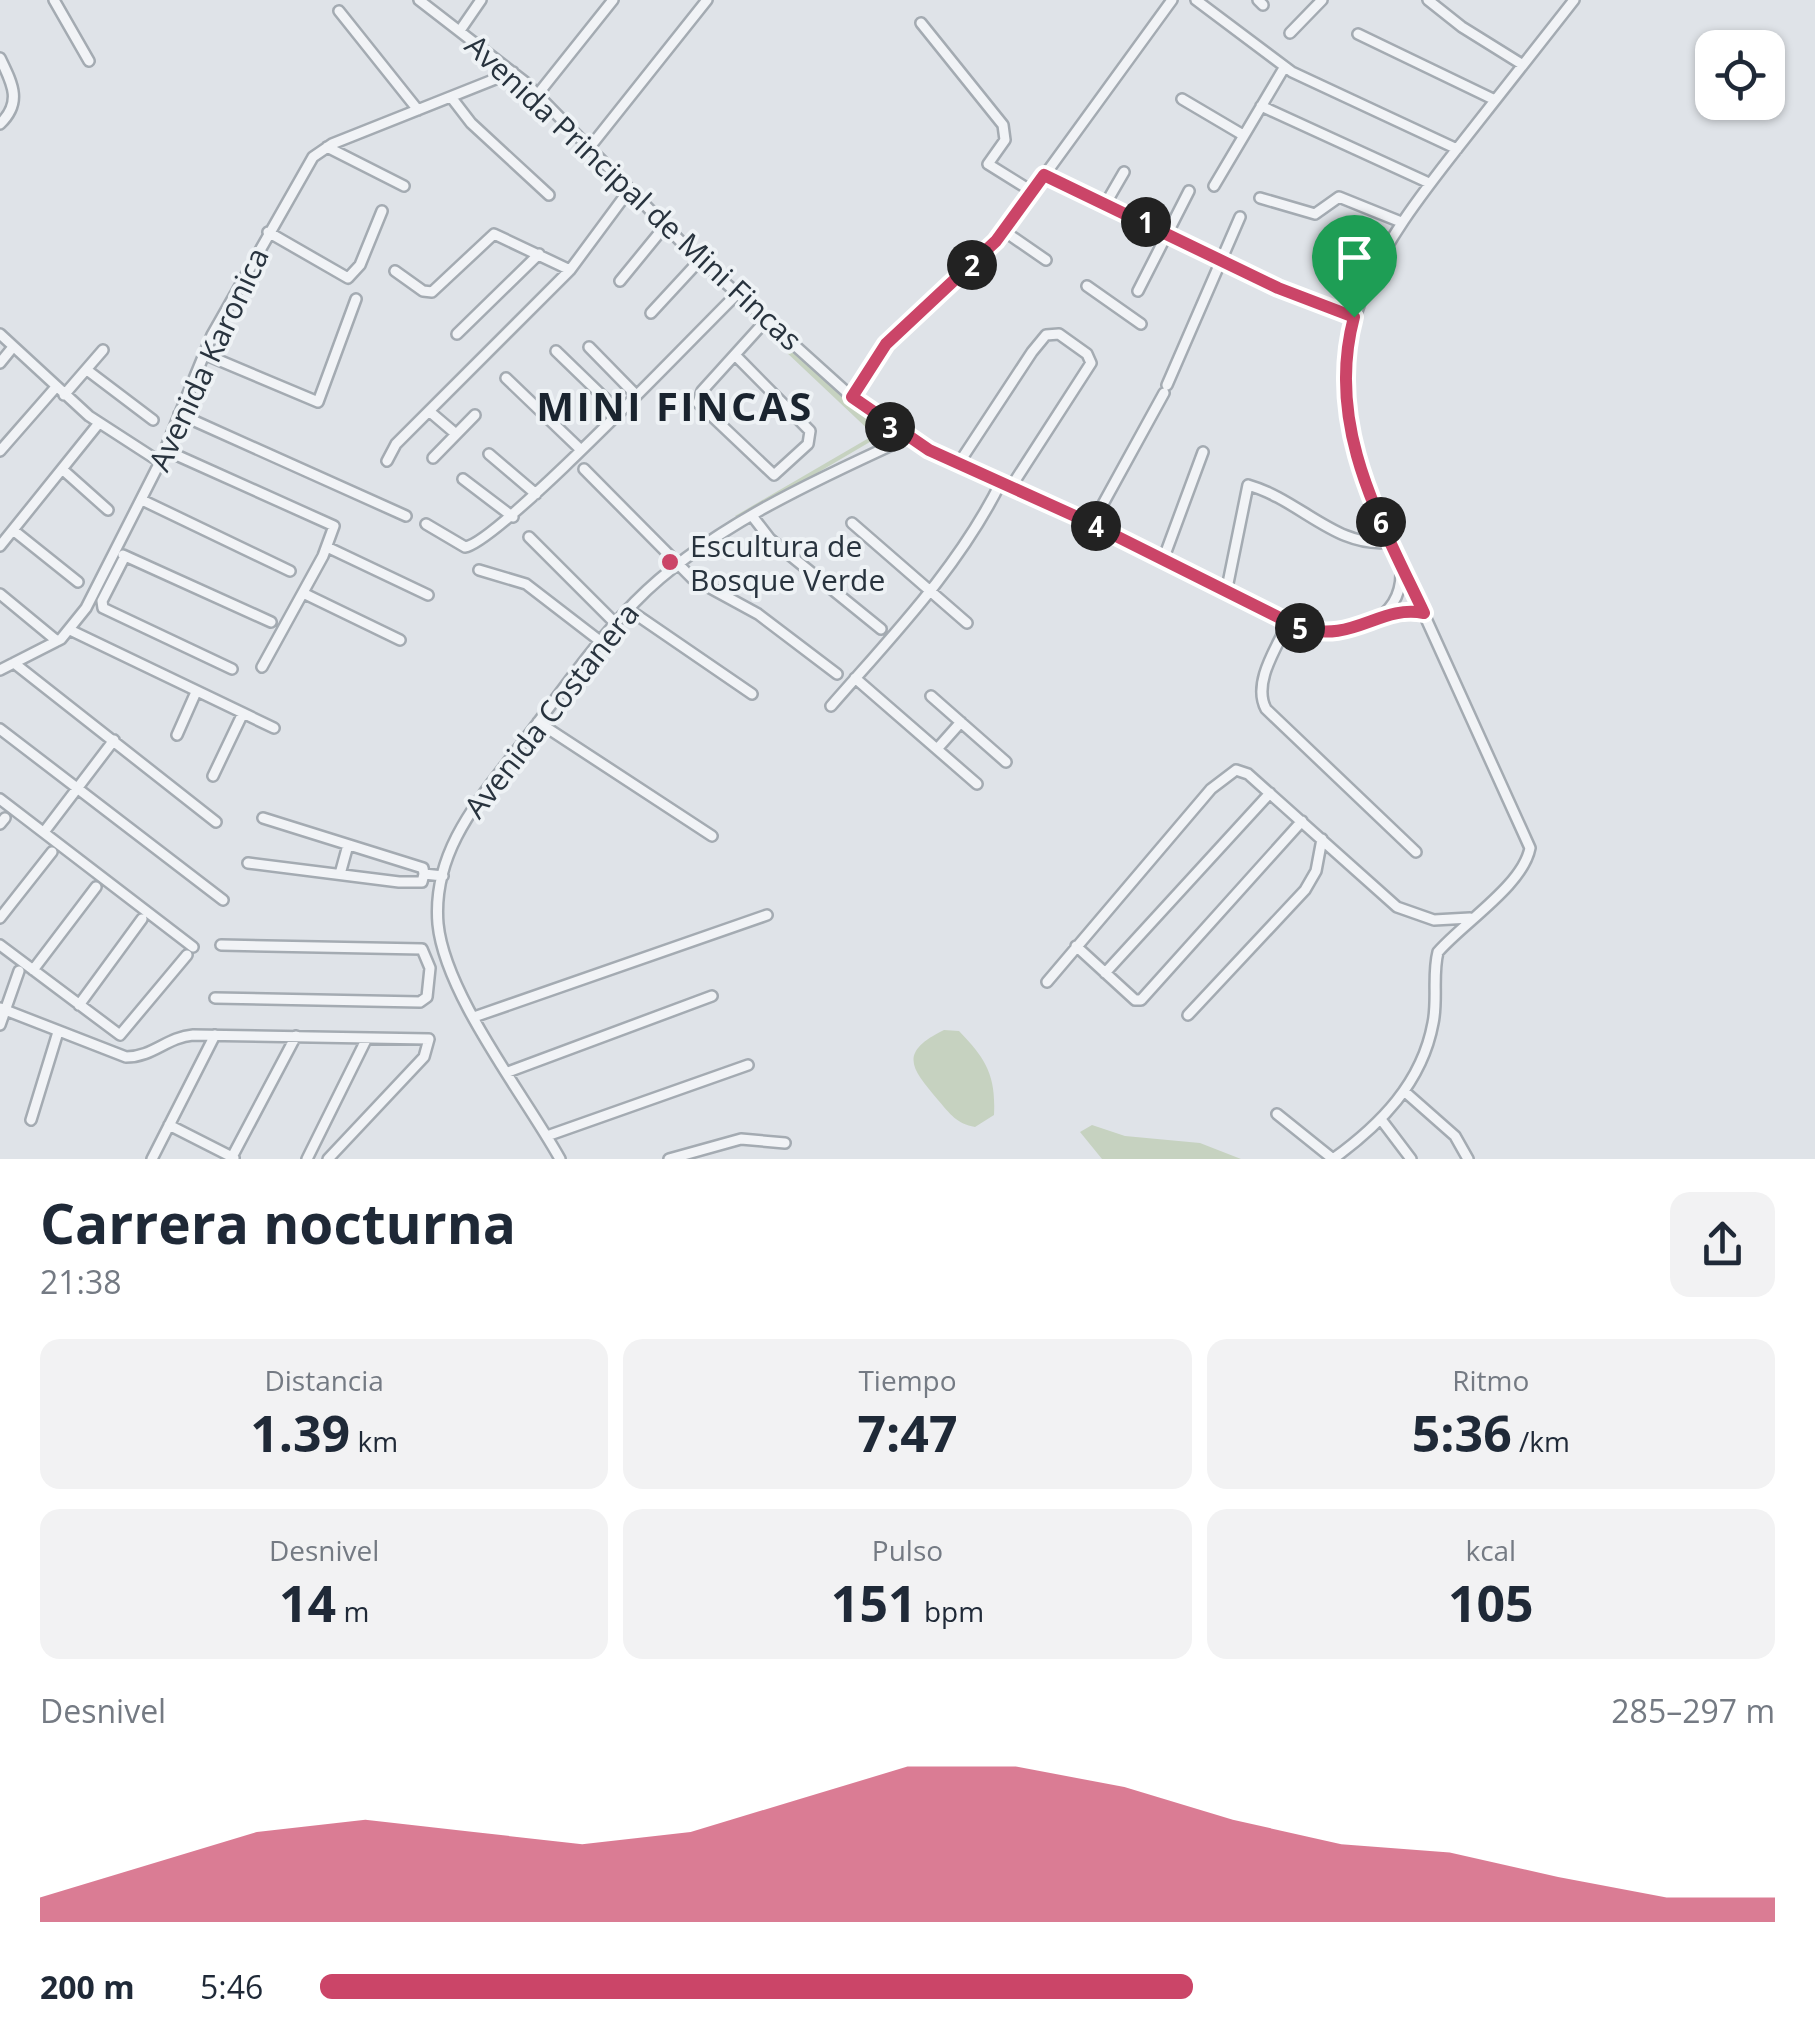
<!DOCTYPE html>
<html lang="es">
<meta charset="utf-8">
<style>
body{margin:0;font-family:"Open Sans",sans-serif;background:#f2f2f3;color:#1f2937;height:100vh;display:flex;flex-direction:column;font-size:38px;white-space:nowrap}
*{box-sizing:border-box;margin:0}
p{font-size:32px;color:#747a83}
.icon{flex:none;width:55px;height:55px;fill:none;stroke:currentColor;stroke-width:2;stroke-linecap:round;stroke-linejoin:round}
.map{position:relative;height:1159px;overflow:hidden}
.sheet{display:flex;flex-direction:column;background:#fff;flex:1}
.sheet>*{flex:none}
.tools{position:absolute;left:1695px;top:30px;display:grid;gap:20px}
.tools a{display:grid;place-items:center;width:90px;height:90px;border-radius:20px;background:#fff;box-shadow:0 2px 8px #0004;font-size:50px}
.pin{position:absolute;display:grid;place-items:center;width:85px;height:85px;color:#fff;margin:-102px -42px;border-radius:50% 50% 50% 0;rotate:-45deg;box-shadow:0 0 10px #0007}
.pin .icon{rotate:45deg}
.km{position:absolute;width:50px;height:50px;margin:-25px;border-radius:50%;background:#222;color:#fff;font-size:28px;line-height:50px;text-align:center}
.round{display:grid;place-items:center;flex:none;width:105px;height:105px;border-radius:20px;background:#f2f2f3}
.head{display:flex;align-items:center;justify-content:space-between;height:170px;padding:0 40px}
h1{font-size:55px;font-weight:700;line-height:75px}
.figures{display:grid;grid-template-columns:repeat(3,1fr);gap:15px;height:170px;padding:10px 40px}
.figures div{display:grid;align-content:center;border-radius:20px;background:#f2f2f3;text-align:center}
.figures b{font-size:50px;font-weight:700}
.figures small{font-size:28px;font-weight:400}
.figures p{font-size:28px}
.chart{height:280px;padding:20px 40px}
.chart p{display:flex;justify-content:space-between}
.chart svg{width:100%;height:180px;margin-top:10px;fill:#cb4568;opacity:.7}
ul{padding:0 40px;list-style:none;font-size:32px}
li{display:grid;grid-template-columns:160px 120px 1fr;align-items:center;height:75px}
li i{height:25px;border-radius:12px;background:#cb4568}
.map>svg:first-child{display:block}
.green{fill:#c6d2c0}
.lines{fill:none;stroke-linecap:round;stroke-linejoin:round}
.minor-casing{stroke:#a4abb2;stroke-width:14}
.minor{stroke:#f1f3f6;stroke-width:9}
.route-casing{stroke:#fff;stroke-width:20}
.route{stroke:#cb4568;stroke-width:12}
.poi-dot{fill:#cb4568;stroke:#eef2f5;stroke-width:4}
.labels{text-anchor:middle;dominant-baseline:central;stroke-width:8;stroke-linejoin:round;paint-order:stroke}
.street-label{font-size:30px;fill:#28333e;stroke:#eef2f5}
.poi-label{font-size:30px;fill:#28333e;stroke:#eef2f5;text-anchor:start}
.district-label{font-size:40px;font-weight:bold;letter-spacing:2.5px;fill:#1a242f;stroke:#eef2f5}
</style>
<div class="map">
<svg width="1815" height="1159" viewBox="0 0 1815 1159">
<rect width="100%" height="100%" fill="#dfe3e8"/>
<!-- green -->
<path class="green" d="M 771,330 L 881,429 L 880,436 L 739,519 L 735,516 L 874,435 L 767,334 Z
M 944,1030 L 959,1031 C 986,1059 996,1075 994,1115 L 975,1127 C 957,1124 950,1114 938,1100 C 912,1069 897,1053 944,1030 Z
M 1092,1125 L 1125,1136 L 1200,1143 L 1241,1159 L 1102,1159 L 1080,1132 Z"/>
<g class="lines">
<!-- minor casing -->
<g class="minor-casing">
<path id="minor" d="M 54,0 L 89,61
M 419,0 L 525,82 L 690,251 L 852,397 L 907,438 L 1308,631 C 1349,638 1402,622 1401,572
M 1196,0 L 1292,72 L 1457,149
M 1258,0 L 1263,5
M 1428,0 L 1462,27 L 1523,65
M 339,11 L 418,110
M 921,23 L 1003,125 L 1005,140 L 988,164 L 1033,192
M 461,29 L 481,0
M 1290,33 L 1322,0
M 1358,34 L 1495,100
M 0,58 C 12,83 23,102 0,124
M 538,94 L 613,0
M 451,97 L 471,123 L 549,195
M 1182,99 L 1243,135
M 1261,106 L 1429,183
M 327,147 L 404,186
M 590,147 L 707,0
M 1044,175 L 1279,288 L 1354,317
M 1214,186 L 1284,68
M 1260,198 L 1315,214 L 1339,197 L 1401,222
M 1106,203 L 1124,172
M 1004,231 L 1046,260
M 268,232 L 348,278 L 360,265 L 382,211
M 395,271 L 423,291 L 432,292 L 494,234 L 570,270
M 620,281 L 665,226
M 1087,286 L 1141,324
M 1138,291 L 1189,191
M 651,313 L 700,260
M 0,334 L 89,416 L 160,462
M 457,334 L 539,254
M 589,347 L 635,394
M 556,351 L 618,411
M 204,354 L 318,402 L 356,299
M 735,355 L 810,431 L 808,444 L 774,475 L 698,403 L 702,391 L 759,328 L 766,320
M 0,363 L 13,347
M 87,370 L 153,420
M 506,378 L 580,449
M 1167,385 L 1240,217
M 64,395 L 103,350
M 852,397 L 886,344 L 1007,227 L 1172,0
M 429,411 L 456,434
M 179,414 L 406,516
M 165,450 L 334,526 L 323,556 L 262,667
M 0,451 L 56,387
M 489,454 L 536,494
M 433,458 L 475,415
M 387,461 L 396,444 L 570,270 L 630,189
M 959,463 L 1032,352 L 1046,335 L 1059,334 L 1087,354 L 1091,363 L 1011,487
M 62,469 L 108,510
M 584,469 L 692,578 L 758,614 L 837,674
M 463,479 L 513,517
M 142,500 L 290,571
M 753,517 L 770,539 L 881,629
M 852,523 L 967,623
M 426,524 L 465,547 C 498,543 698,332 737,294
M 1092,524 L 1164,393
M 13,530 L 78,582
M 529,537 L 615,623
M 0,546 L 99,423
M 327,547 L 428,595
M 123,555 L 271,622
M 125,556 L 102,601 L 103,608 L 232,669
M 1163,560 L 1203,452
M 479,570 L 526,584 L 600,641
M 303,593 L 400,640
M 1226,593 L 1248,485 C 1301,500 1336,549 1390,542
M 0,594 L 57,641
M 628,609 L 752,694
M 1383,617 L 1424,613
M 1288,623 C 1277,647 1252,683 1266,709 L 1416,852
M 70,630 L 274,728
M 14,663 L 216,822
M 0,670 L 61,639 L 86,608 L 160,462 L 212,335 L 313,157 L 332,144 L 513,72
M 855,678 L 977,784
M 931,696 L 1006,762
M 831,706 C 893,635 959,567 1001,482
M 538,722 L 712,836
M 0,729 L 223,900
M 177,735 L 196,692
M 937,749 L 961,722
M 213,776 L 243,713
M 0,799 L 193,947
M 263,818 L 423,868 L 424,874 L 443,876
M 0,824 L 5,818
M 44,832 L 114,740
M 248,863 L 399,882 L 422,882 L 424,874
M 340,874 L 348,845
M 0,918 L 52,852
M 0,945 L 120,1035 L 187,955
M 1076,946 L 1135,1000 L 1141,1000 L 1302,821
M 33,970 L 96,887
M 1105,973 L 1270,793
M 1047,982 L 1211,789 L 1236,770 L 1248,774 L 1397,907 L 1434,920 L 1470,918
M 215,998 L 420,1002 L 427,997 L 430,968 L 422,949 L 221,945
M 79,1005 L 142,919
M 0,1008 L 126,1057 C 153,1057 167,1037 193,1035 L 429,1039 L 424,1057 L 328,1159
M 1188,1015 L 1305,890 L 1316,871 L 1322,839
M 474,1017 L 767,915
M 0,1025 L 19,971
M 508,1072 L 712,996
M 1404,1091 L 1455,1136 L 1468,1159
M 1277,1114 L 1333,1159 C 1380,1125 1422,1083 1433,1023 C 1438,1000 1432,975 1438,952 C 1463,923 1523,885 1530,848 L 1360,473 C 1314,336 1379,248 1460,145 C 1498,97 1536,49 1574,0
M 31,1120 L 58,1032
M 1383,1122 L 1411,1159
M 169,1125 L 234,1158
M 547,1136 L 748,1065
M 232,1157 L 296,1036
M 152,1159 L 215,1035
M 307,1159 L 367,1038
M 560,1159 C 525,1096 445,995 438,924 C 432,853 477,802 517,750 C 556,700 591,647 635,602 C 705,530 817,479 907,438
M 669,1159 L 741,1139 L 785,1143"/>
</g>
<!-- minor -->
<use href="#minor" class="minor"/>
</g>
<g class="lines">
<!-- route casing -->
<g class="route-casing">
<path id="route" d="M 1044,175 L 1278,288 L 1354,317 C 1325,425 1379,518 1424,613 C 1379,604 1353,645 1298,627 L 1086,521 L 929,450 L 852,397 L 886,344 L 996,241 Z"/>
</g>
<!-- route -->
<use href="#route" class="route"/>
</g>
<!-- markers -->
<circle class="poi-dot" cx="670" cy="562" r="10"/>
<g class="labels">
<!-- street labels -->
<g class="street-label">
<text transform="translate(634 192) rotate(43)">Avenida Principal de Mini Fincas</text>
<text transform="translate(208 359) rotate(-65)">Avenida Karonica</text>
<text transform="translate(551 710) rotate(-52)">Avenida Costanera</text>
</g>
<!-- poi labels -->
<g class="poi-label">
<text x="690" y="545">Escultura de<tspan x="690" dy="34">Bosque Verde</tspan></text>
</g>
<!-- district labels -->
<g class="district-label">
<text x="675" y="405">MINI FINCAS</text>
</g>
</g>
</svg>
<div class="tools">
<a><svg class="icon" aria-label="locate" viewBox="0 0 24 24"><circle cx="12" cy="12" r="6"/><path d="M12 2v4M12 18v4M2 12h4M18 12h4"/></svg></a>
</div>
<div class="pin" style="left:1354px;top:317px;background:#1e9e55"><svg class="icon" aria-label="arrive" viewBox="0 0 24 24"><path d="M6 21V4h12l-3 4 3 4H6"/></svg></div>
<b class="km" style="left:1146px;top:222px">1</b>
<b class="km" style="left:972px;top:265px">2</b>
<b class="km" style="left:890px;top:427px">3</b>
<b class="km" style="left:1096px;top:526px">4</b>
<b class="km" style="left:1300px;top:628px">5</b>
<b class="km" style="left:1381px;top:522px">6</b>
</div>
<section class="sheet">
<div class="head"><div><h1>Carrera nocturna</h1><p>21:38</p></div><a class="round"><svg class="icon" aria-label="share" viewBox="0 0 24 24"><path d="M12 15V3M7 8l5-5 5 5M5 13v7h14v-7"/></svg></a></div>
<div class="figures">
<div><p>Distancia</p><b>1.39<small> km</small></b></div>
<div><p>Tiempo</p><b>7:47</b></div>
<div><p>Ritmo</p><b>5:36<small> /km</small></b></div>
</div>
<div class="figures">
<div><p>Desnivel</p><b>14<small> m</small></b></div>
<div><p>Pulso</p><b>151<small> bpm</small></b></div>
<div><p>kcal</p><b>105</b></div>
</div>
<div class="chart"><p><span>Desnivel</span>285–297 m</p>
<svg viewBox="0 0 160 44" preserveAspectRatio="none"><path d="M0 44V38L10 30L20 22L30 19L40 22L50 25L60 22L70 14L80 6L90 6L100 11L110 19L120 25L130 27L140 33L150 38L160 38V44z"/></svg>
</div>
<ul>
<li><b>200 m</b>5:46<i style="width:60%"></i></li>
</ul>
</section>
